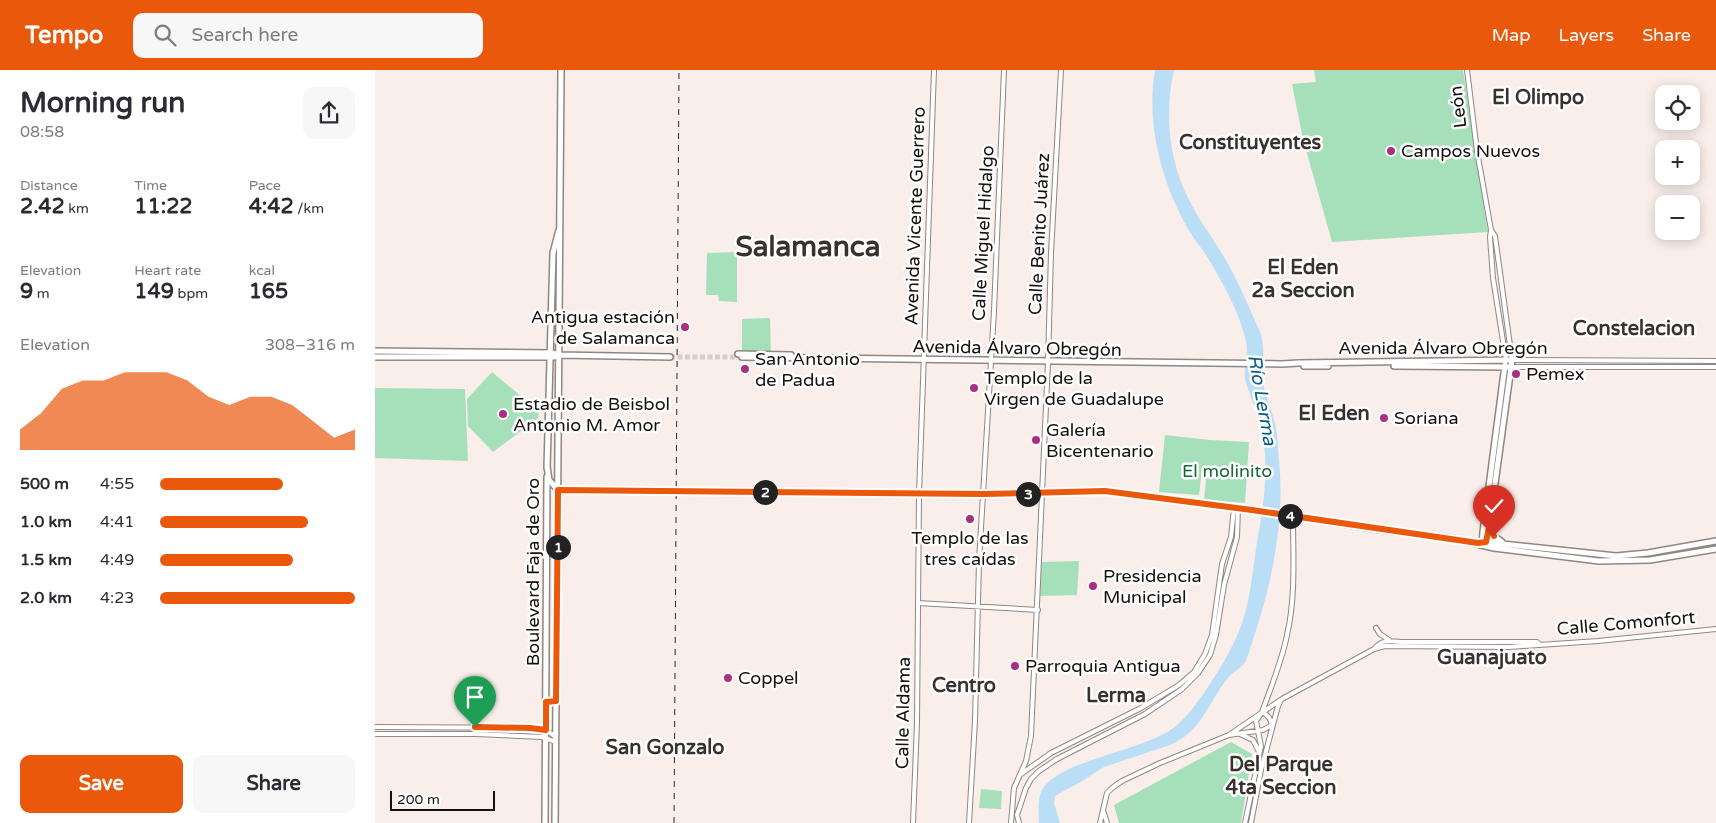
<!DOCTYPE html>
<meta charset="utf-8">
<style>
body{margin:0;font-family:"Varela Round",sans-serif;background:#f7f7f7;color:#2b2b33;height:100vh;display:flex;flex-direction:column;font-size:19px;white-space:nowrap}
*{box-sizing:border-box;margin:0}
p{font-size:16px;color:#7c7c81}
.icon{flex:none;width:28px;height:28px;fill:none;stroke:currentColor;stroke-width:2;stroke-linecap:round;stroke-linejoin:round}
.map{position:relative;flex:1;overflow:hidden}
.panel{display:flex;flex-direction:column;background:#fff;width:375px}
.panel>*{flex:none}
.buttons{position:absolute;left:1280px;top:15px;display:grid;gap:10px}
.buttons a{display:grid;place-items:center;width:45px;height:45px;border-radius:10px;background:#fff;box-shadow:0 2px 12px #0003;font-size:25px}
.scale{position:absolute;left:15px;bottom:12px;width:105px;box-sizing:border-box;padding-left:5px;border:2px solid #14110f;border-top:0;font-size:14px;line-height:18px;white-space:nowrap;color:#14110f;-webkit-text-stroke:4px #fefefe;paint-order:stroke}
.pin{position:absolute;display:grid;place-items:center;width:42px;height:42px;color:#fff;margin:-51px -21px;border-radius:50% 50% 50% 0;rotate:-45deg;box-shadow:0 0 5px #0007}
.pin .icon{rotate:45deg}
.km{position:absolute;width:25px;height:25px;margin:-12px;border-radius:50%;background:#222;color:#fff;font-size:14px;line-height:25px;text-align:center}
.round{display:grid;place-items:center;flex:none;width:52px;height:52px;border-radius:10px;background:#f7f7f7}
.headline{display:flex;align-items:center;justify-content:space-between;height:85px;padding:0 20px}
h1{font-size:28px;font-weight:700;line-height:38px}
.stats{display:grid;grid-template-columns:repeat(3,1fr);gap:8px;height:85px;padding:5px 20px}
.stats div{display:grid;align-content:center}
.stats b{font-size:21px;font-weight:700}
.stats small{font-size:14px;font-weight:400}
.stats p{font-size:14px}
.chart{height:140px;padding:10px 20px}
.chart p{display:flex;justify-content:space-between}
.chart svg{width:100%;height:90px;margin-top:5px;fill:#ea580c;opacity:.7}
.primary-button{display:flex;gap:10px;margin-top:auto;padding:10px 20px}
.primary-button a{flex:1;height:58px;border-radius:10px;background:#ea580c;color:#fff;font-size:20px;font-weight:700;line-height:58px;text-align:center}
.primary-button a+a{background:#f7f7f7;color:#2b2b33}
ul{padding:0 20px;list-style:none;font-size:16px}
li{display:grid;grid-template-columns:80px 60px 1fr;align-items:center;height:38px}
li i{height:12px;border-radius:6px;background:#ea580c}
header{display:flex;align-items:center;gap:30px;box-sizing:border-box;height:70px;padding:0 25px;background:#ea580c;color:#fff}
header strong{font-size:24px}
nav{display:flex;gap:28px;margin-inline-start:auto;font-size:18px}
.search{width:350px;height:45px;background:#f7f7f7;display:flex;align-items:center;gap:12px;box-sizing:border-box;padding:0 18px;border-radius:10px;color:#7c7c81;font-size:19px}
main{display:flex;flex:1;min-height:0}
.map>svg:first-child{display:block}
.green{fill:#a6e0ba}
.water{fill:#b9def6}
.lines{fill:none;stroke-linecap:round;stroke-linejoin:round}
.primary-tunnel{stroke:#d7cdc9;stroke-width:5;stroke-dasharray:5 2.5;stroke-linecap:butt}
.tertiary-casing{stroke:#908682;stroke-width:6}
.primary-casing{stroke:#908682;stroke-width:8}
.tertiary{stroke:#fff;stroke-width:4}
.primary{stroke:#fff;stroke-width:5}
.rail{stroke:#2b2825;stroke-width:1;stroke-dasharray:6 6;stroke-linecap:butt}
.route-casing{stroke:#fff;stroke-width:10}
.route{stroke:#ea580c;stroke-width:6}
.poi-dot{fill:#a92f83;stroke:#fefefe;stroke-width:2}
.labels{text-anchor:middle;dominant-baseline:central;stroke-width:5;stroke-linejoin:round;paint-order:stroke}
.street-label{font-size:18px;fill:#14110f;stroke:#fefefe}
.poi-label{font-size:18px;fill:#14110f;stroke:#fefefe;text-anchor:start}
.park-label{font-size:18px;fill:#1b633d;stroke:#fefefe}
.water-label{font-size:19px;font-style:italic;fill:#075c82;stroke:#fefefe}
.quarter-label{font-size:20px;font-weight:bold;fill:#39312e;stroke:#fefefe}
.town-label{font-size:28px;font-weight:bold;fill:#39312e;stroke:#fefefe}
</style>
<header>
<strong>Tempo</strong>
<div class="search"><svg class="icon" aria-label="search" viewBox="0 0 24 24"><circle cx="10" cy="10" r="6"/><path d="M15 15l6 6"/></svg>Search here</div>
<nav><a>Map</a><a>Layers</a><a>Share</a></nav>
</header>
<main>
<section class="panel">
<div class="headline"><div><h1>Morning run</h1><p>08:58</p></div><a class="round"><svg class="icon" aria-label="share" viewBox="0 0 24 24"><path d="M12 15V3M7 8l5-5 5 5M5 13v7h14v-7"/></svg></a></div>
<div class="stats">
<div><p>Distance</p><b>2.42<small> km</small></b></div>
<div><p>Time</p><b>11:22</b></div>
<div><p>Pace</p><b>4:42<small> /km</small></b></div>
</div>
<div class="stats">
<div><p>Elevation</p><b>9<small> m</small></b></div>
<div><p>Heart rate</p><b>149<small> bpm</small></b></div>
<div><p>kcal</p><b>165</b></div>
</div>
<div class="chart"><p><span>Elevation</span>308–316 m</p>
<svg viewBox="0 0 160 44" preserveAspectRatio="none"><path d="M0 44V34L10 26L20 14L30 10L40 10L50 6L60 6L70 6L80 10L90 18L100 22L110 18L120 18L130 22L140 30L150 38L160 34V44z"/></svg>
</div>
<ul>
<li><b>500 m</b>4:55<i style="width:63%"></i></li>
<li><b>1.0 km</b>4:41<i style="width:76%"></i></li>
<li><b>1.5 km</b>4:49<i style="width:68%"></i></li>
<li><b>2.0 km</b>4:23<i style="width:100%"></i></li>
</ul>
<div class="primary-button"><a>Save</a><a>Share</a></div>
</section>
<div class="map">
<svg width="1341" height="753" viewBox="0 0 1341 753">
<rect width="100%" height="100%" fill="#f9eeea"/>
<!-- green -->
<path class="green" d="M 939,0 L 1088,0 L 1113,162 L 957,172 L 928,69 L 917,14 L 941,12 Z
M 362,182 L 362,232 L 344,231 L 343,225 L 331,225 L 332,183 Z
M 395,248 L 396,283 L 367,283 L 367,249 Z
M 117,302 L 164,341 L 163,348 L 118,382 L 93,356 L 92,329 Z
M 0,318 L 90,319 L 93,391 L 0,388 Z
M 790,365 L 835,370 L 874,372 L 870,433 L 829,430 L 832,400 L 827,400 L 824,425 L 784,422 Z
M 704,491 L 702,525 L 665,526 L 666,492 Z
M 856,672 L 877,684 L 866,753 L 744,753 L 739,735 Z
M 606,719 L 627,721 L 626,739 L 604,738 Z"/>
<!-- water -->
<path class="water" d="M 780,0 L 799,0 C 789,43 794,91 814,130 C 825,152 840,171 852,192 C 865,215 875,240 886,264 C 890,280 887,294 888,310 C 889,324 896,337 899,350 C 903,364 903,379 904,392 C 911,459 893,528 871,591 C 866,599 857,602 852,609 C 832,635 827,661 795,675 L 729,697 L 704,713 L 685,723 L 680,726 L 679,733 L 685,753 L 664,753 C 664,742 662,729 667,720 C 686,688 771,682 802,655 C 814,645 824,630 833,617 C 847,596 860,574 868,550 C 876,525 878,497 882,472 C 888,440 893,406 889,374 C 887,352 876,330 870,309 C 869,296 874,284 871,271 C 865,243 845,207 829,182 C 823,174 817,166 812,157 C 786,111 771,53 780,0 Z"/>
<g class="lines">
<!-- primary-tunnel -->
<path class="primary-tunnel" d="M 295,287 L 367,287"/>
<!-- tertiary casing -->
<g class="tertiary-casing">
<path id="tertiary" d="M 1092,0 L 1102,81 L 1116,160 L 1115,167 L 1118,208 L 1131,290
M 1116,160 L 1120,166 L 1137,290 L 1341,291
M 1136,297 L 1341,297
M 543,533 L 663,540
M 1001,558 L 1005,564 L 1014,570
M 999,579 C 1007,569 1015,571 1027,572 L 1162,572 L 1164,574
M 0,657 L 155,658 L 171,660 L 181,667
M 0,664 L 101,664 L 167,667 L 181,672
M 865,664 L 878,670 L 884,682
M 854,665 L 907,629 L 999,579 L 1010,576 L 1134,577 L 1223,571 L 1341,559
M 646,704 L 676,683 L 766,638 L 804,615 L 819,602 L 830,584 L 837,565 L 847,494 L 856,467 L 859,438
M 729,743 L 732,753
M 538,753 L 542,653 L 544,424 L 559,0
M 594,753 L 600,651 L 604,491 L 619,241 L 629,0
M 636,753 L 639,718 L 651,691 L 656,666 L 673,292 L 676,183 L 686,0
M 644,753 L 642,745 L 651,718 L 656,709 L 664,701 L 682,689 L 770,644 L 807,619 L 823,603 L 835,585 L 841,565 L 849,515 L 862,467 L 863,438
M 725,753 L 732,723 L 737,718 L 747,711 L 785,693 L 854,665 L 888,660 L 897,655 C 896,649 893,645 887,642
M 870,753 L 886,676 L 881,651 L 887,642 C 896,617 907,591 912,565 C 921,526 918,486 918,446
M 876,753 L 886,700 L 903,636 L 906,630"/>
</g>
<!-- primary casing -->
<g class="primary-casing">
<path id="primary" d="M 0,281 L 177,283 L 184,285 L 295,287
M 363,284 L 416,285
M 0,287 L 179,287
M 367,287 L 907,294 L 923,293 L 1137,290 L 1114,457 L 1110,476
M 929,296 L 953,296
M 1019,296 L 1136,297
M 172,396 L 174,410 L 183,420 L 609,424 L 730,421 L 877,440 L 1006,460 L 1076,468 L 1119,478 L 1224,491 L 1275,490 L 1341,479
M 172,398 L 178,183 L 184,160
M 1115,459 L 1119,466 L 1127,472
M 1109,472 L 1241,486 L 1273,483 L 1341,471
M 1107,475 L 1108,462 L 1130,295
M 170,753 L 172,407
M 180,753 L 186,0"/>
</g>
<!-- tertiary -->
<use href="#tertiary" class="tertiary"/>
<!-- primary -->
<use href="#primary" class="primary"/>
<!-- rail -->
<path class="rail" d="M 299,753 L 304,0"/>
</g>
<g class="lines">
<!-- route casing -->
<g class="route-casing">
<path id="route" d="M 100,657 L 155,658 L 171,660 L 171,632 L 181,631 L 183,420 L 609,424 L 730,421 L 877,440 L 1103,473 L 1111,472 L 1114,457 L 1119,466"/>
</g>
<!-- route -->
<use href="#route" class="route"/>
</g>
<!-- markers -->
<g class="poi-dot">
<circle cx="1016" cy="81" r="5"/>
<circle cx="310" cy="257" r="5"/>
<circle cx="370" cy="299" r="5"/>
<circle cx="1141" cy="304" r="5"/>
<circle cx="599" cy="318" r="5"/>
<circle cx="128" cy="344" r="5"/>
<circle cx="1009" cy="348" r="5"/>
<circle cx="661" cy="370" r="5"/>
<circle cx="595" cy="449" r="5"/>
<circle cx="718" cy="516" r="5"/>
<circle cx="640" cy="596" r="5"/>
<circle cx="353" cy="608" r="5"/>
</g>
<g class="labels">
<!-- street labels -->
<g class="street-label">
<text transform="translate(1083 37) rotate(-97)">León</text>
<text transform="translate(540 146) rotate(-88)">Avenida Vicente Guerrero</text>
<text transform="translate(608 163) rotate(-87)">Calle Miguel Hidalgo</text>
<text transform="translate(664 164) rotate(-87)">Calle Benito Juárez</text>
<text transform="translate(642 278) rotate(1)">Avenida Álvaro Obregón</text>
<text x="1068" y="278">Avenida Álvaro Obregón</text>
<text transform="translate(158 502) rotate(-90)">Boulevard Faja de Oro</text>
<text transform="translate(1251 553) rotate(-5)">Calle Comonfort</text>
<text transform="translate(528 643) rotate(-89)">Calle Aldama</text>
</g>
<!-- poi labels -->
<g class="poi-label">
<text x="1026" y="81">Campos Nuevos</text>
<text x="300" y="247" text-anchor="end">Antigua estación<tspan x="300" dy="21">de Salamanca</tspan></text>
<text x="380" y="289">San Antonio<tspan x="380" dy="21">de Padua</tspan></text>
<text x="1151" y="304">Pemex</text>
<text x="609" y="308">Templo de la<tspan x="609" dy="21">Virgen de Guadalupe</tspan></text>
<text x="138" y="334">Estadio de Beisbol<tspan x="138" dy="21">Antonio M. Amor</tspan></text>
<text x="1019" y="348">Soriana</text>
<text x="671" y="360">Galería<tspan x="671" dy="21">Bicentenario</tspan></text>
<text x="595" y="468" text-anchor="middle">Templo de las<tspan x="595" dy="21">tres caídas</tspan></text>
<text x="728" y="506">Presidencia<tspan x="728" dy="21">Municipal</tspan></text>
<text x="650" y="596">Parroquia Antigua</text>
<text x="363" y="608">Coppel</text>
</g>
<!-- park labels -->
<g class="park-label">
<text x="852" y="401">El molinito</text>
</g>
<!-- water labels -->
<g class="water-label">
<text transform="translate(887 330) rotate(80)">Río Lerma</text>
</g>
<!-- quarter labels -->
<g class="quarter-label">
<text x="1163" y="28">El Olimpo</text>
<text x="875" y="73">Constituyentes</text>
<text x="928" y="198">El Eden<tspan x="928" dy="23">2a Seccion</tspan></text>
<text x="1259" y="259">Constelacion</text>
<text x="959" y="344">El Eden</text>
<text x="1117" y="588">Guanajuato</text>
<text x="589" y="616">Centro</text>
<text x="741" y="626">Lerma</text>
<text x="290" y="678">San Gonzalo</text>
<text x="906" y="695">Del Parque<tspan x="906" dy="23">4ta Seccion</tspan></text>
</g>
<!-- town labels -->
<g class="town-label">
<text x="433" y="177">Salamanca</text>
</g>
</g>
</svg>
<div class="buttons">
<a><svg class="icon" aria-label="locate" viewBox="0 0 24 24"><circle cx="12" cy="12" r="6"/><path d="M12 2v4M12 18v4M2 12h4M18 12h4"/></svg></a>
<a>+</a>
<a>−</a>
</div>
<div class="scale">200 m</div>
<div class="pin" style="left:100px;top:657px;background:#1e9e55"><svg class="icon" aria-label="arrive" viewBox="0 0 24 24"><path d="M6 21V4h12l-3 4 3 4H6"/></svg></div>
<div class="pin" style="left:1119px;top:466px;background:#d93025"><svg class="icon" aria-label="check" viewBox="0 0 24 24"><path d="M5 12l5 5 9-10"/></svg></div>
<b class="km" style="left:183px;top:477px">1</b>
<b class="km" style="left:390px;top:422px">2</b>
<b class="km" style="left:653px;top:424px">3</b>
<b class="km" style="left:915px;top:446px">4</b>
</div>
</main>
